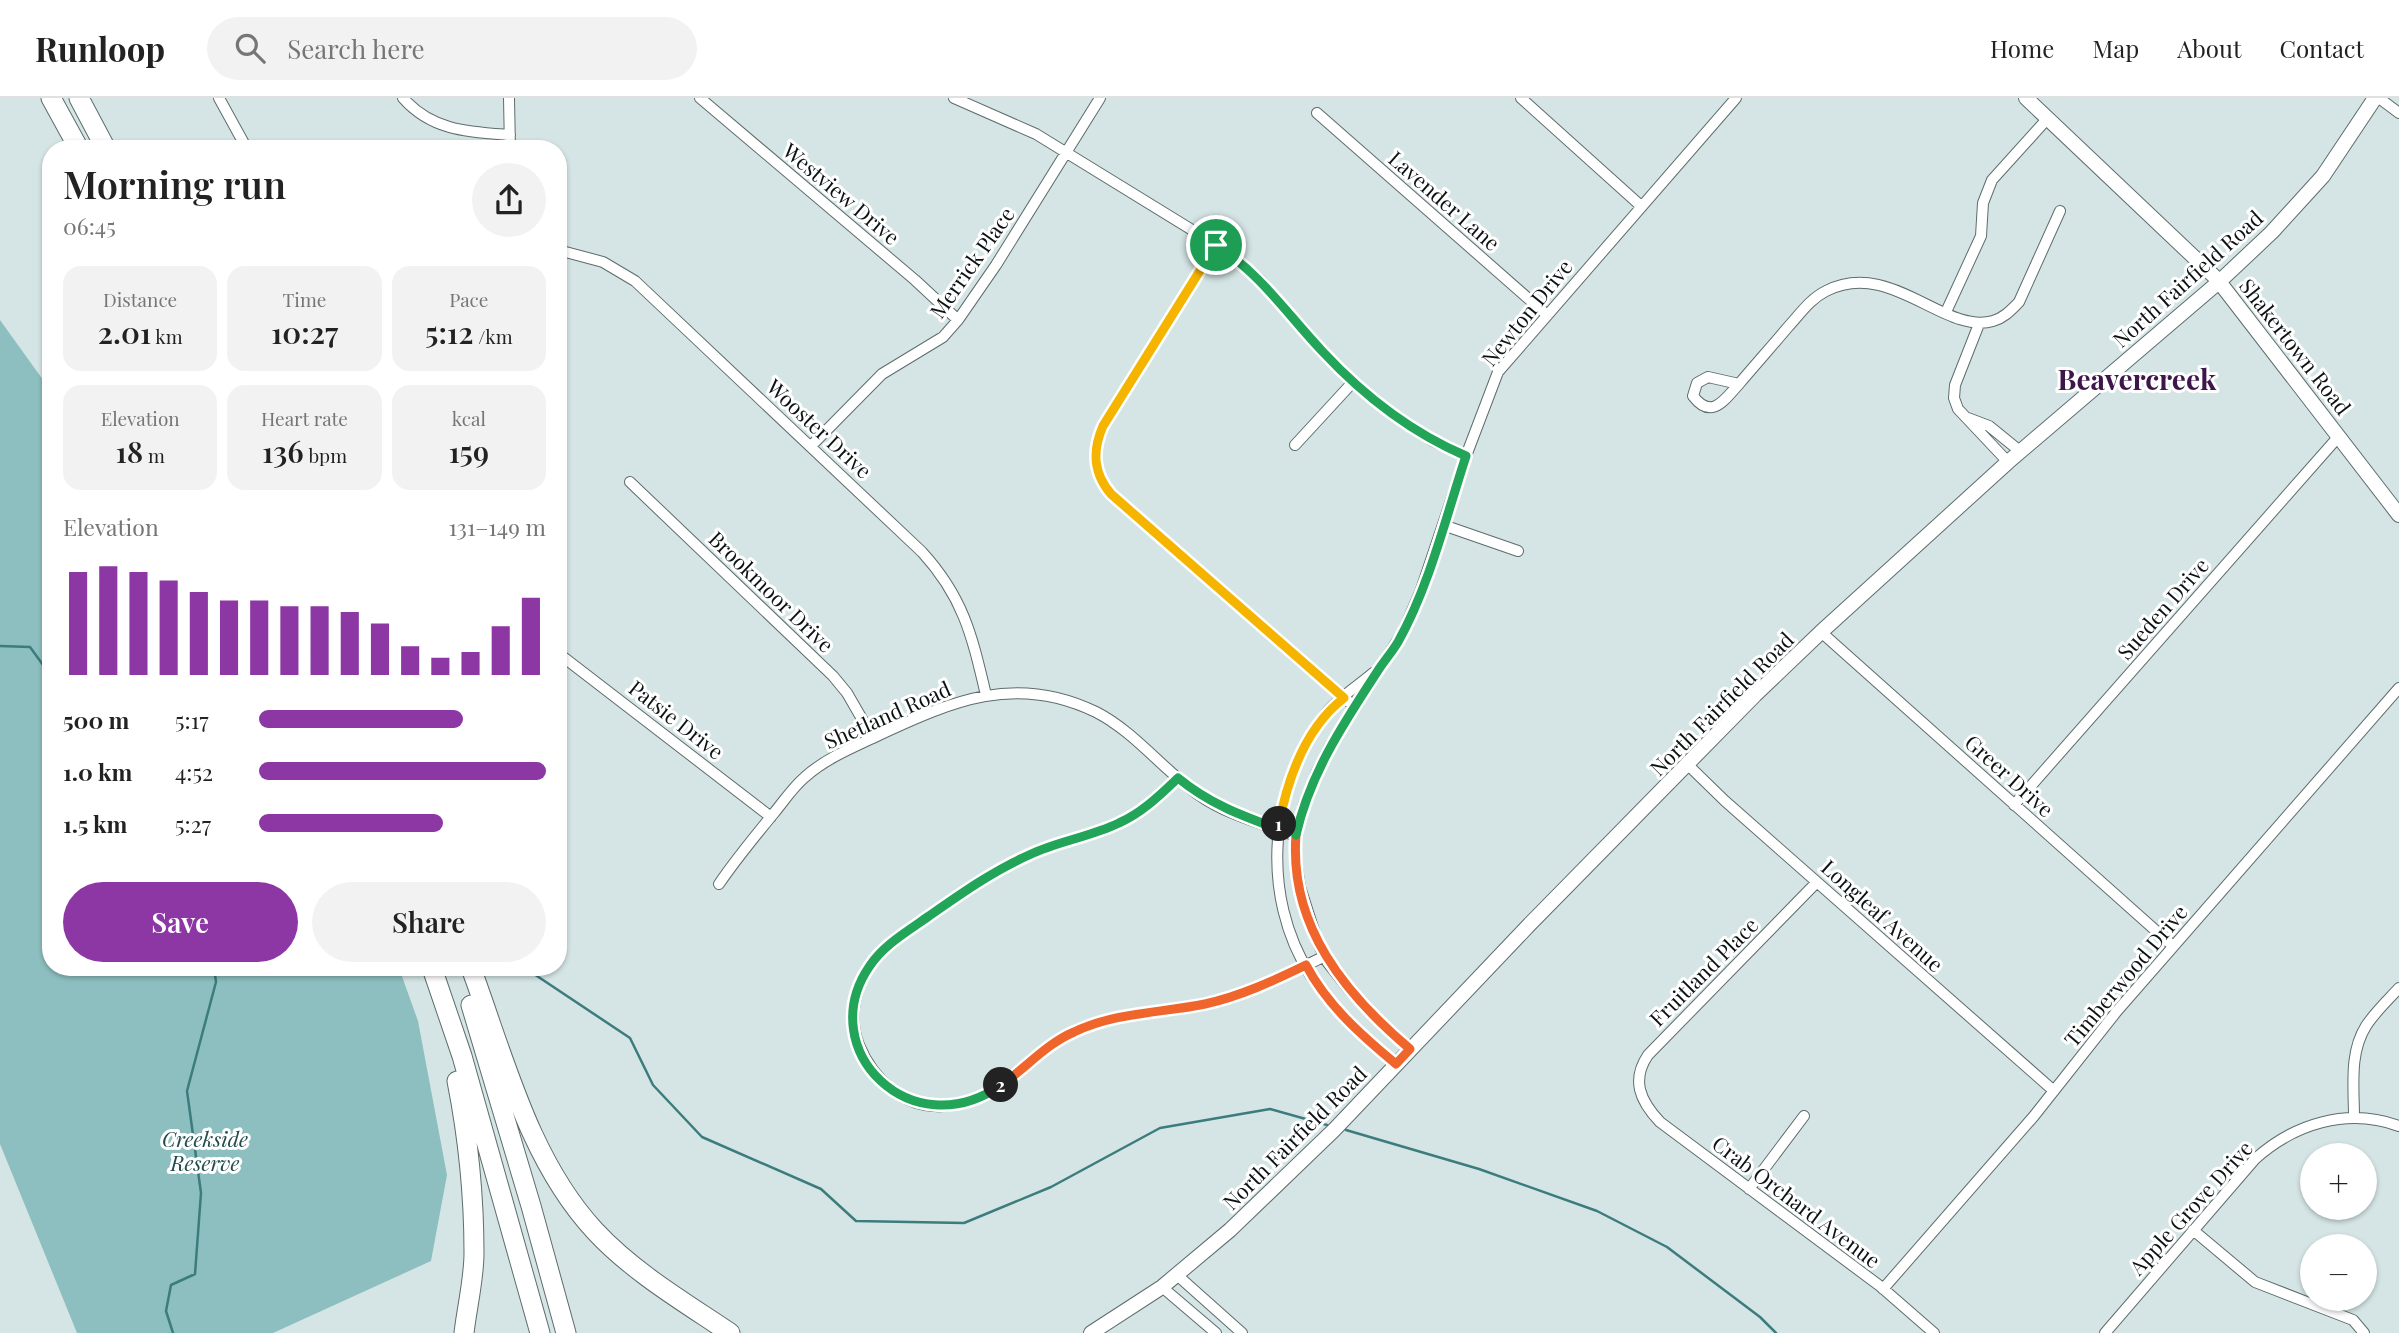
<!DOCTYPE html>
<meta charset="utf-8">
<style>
body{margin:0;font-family:"Playfair Display",serif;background:#f2f2f2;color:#222;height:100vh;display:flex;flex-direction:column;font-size:26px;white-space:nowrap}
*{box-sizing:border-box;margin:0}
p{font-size:23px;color:#767676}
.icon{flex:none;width:38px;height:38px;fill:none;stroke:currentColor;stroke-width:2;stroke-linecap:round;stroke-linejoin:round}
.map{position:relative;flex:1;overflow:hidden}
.sheet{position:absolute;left:42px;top:42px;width:525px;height:836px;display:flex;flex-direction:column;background:#fff;border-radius:28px;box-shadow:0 2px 5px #0004}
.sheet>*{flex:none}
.tools{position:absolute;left:2300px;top:1045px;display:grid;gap:14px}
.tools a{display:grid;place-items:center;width:77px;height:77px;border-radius:50%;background:#fff;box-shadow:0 2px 5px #0004;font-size:35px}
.pin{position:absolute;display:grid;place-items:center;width:60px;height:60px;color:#fff;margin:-30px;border:4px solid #fff;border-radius:50%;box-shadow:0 2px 7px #0007}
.km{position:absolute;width:35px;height:35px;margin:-18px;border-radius:50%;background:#222;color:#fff;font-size:19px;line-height:35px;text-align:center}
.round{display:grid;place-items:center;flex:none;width:74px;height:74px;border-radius:37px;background:#f2f2f2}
.summary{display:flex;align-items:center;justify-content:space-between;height:119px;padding:0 21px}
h1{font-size:38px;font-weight:600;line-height:52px}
.metrics{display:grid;grid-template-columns:repeat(3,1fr);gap:10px;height:119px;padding:7px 21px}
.metrics div{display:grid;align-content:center;border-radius:18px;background:#f2f2f2;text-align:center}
.metrics b{font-size:30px;font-weight:600}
.metrics small{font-size:19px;font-weight:400}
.metrics p{font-size:19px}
.chart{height:196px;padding:14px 21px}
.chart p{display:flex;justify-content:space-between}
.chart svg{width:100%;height:126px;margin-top:7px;stroke:#8d37a4;stroke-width:6}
.cta{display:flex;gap:14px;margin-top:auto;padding:14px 21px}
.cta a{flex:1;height:80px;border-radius:42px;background:#8d37a4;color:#fff;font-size:28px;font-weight:600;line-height:80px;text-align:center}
.cta a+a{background:#f2f2f2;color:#222}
ul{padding:0 21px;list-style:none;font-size:23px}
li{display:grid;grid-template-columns:112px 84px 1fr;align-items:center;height:52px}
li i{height:18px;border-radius:9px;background:#8d37a4}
header{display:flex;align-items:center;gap:42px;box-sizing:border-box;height:98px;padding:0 35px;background:#fff;border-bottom:2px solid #e0e0e0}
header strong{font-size:33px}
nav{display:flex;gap:38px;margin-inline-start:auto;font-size:24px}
.search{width:490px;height:63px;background:#f2f2f2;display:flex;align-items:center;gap:18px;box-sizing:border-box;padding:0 24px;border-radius:38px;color:#767676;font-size:26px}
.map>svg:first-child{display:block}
.green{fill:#8dbfc0}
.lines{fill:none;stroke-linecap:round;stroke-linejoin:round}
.stream{stroke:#3c7c7d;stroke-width:2.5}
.street-casing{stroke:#5e6c6c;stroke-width:12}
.secondary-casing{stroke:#5e6c6c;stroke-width:16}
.highway-casing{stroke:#5e6c6c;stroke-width:21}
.street{stroke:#fff;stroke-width:10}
.secondary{stroke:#fff;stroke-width:14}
.highway{stroke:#fff;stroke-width:19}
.split-1-casing{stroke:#fff;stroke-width:14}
.split-2-casing{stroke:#fff;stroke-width:14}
.split-3-casing{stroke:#fff;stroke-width:14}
.split-4-casing{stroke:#fff;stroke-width:14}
.split-1{stroke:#f5b400;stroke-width:9}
.split-2{stroke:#22a559;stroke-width:9}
.split-3{stroke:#f0652b;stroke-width:9}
.split-4{stroke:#22a559;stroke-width:9}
.labels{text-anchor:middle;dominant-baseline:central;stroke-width:6;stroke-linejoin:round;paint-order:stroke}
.street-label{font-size:21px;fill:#0c1212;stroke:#fff}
.park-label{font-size:21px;font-style:italic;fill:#224b4b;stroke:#fff}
.district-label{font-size:28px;font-weight:bold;fill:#3f164a;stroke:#fff}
</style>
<header>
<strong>Runloop</strong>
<div class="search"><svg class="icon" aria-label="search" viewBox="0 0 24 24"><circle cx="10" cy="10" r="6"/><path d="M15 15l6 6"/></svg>Search here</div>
<nav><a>Home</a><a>Map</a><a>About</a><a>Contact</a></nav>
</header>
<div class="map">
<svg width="2399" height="1235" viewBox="0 0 2399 1235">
<rect width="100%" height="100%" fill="#d5e5e5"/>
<!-- green -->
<path class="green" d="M 0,222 L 51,293 L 51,870 L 399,870 L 418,923 L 447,1077 L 431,1163 L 273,1235 L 77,1235 L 0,1046 Z"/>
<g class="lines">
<!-- stream -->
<path class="stream" d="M 0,548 L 30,549 L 51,578
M 304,870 L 326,870
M 525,870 L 630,940 L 653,987 L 702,1039 L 821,1091 L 856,1123 L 964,1125 L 1051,1089 L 1160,1030 L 1270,1011 L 1327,1027
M 1346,1032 L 1479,1071 L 1597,1113 L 1667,1149 L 1760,1219 L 1776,1235
M 173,1235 L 166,1213 L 171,1187 L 195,1176 L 201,1095 L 187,993 L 216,884 L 214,870"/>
<!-- street casing -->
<g class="street-casing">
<path id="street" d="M 219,0 L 247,51
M 403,0 C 432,33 469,34 510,37
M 509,0 L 510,51
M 700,0 L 915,182 L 958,222
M 954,0 L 1036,36 L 1228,154 L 1260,182 L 1322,254 L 1364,294 L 1406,326 L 1433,343 L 1466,358
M 1521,0 L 1641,108
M 2379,0 L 2399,15
M 1317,15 L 1547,217
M 1216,147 L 1103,328 C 1092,353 1093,375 1111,396 L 1355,609
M 558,152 L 603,164 L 635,183 L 922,454 C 964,500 972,538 986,597
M 1946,214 L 1981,138 L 1983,105 L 1992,82 L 2048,20
M 1979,226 L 1955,287 L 1954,300 L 1958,311 L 2008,364
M 1739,286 C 1725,301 1712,323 1693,298 L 1697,285 L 1708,279 L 1739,286 C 1755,267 1772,248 1788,229 C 1800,216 1810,201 1826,193 C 1890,160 1944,237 1993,223 C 2004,220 2011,212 2019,204 L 2060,113
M 1968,320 L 1989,328 L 2021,354
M 1295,347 L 1353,284
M 811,348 L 882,276 L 943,239 L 958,222 L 996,167 L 1100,0
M 630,384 L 833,578 L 847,595 L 873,640
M 1443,427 L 1518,453
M 1821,534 L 2173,848
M 558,555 L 771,719
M 1373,575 C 1359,587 1340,599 1328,613 C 1269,686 1259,797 1311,878 C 1334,912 1365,940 1396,966
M 1688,667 L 1725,703 L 2054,993
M 1178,680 C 1160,697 1142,714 1120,725 C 1093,738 1062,743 1035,754 C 997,770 964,793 931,817 C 912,829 892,842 877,859 C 856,882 847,918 859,947 C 873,981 904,1011 943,1008 C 1001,1005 1025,956 1073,934 C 1116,914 1162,916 1207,905 C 1249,896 1286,877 1325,858
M 2014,707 L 2339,338
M 1817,784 L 1648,957 C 1631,982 1640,1003 1660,1024 L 1880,1188 L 1934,1235
M 719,786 C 736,761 755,738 774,715 C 784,703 793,689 805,679 C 826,660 854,649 879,637 C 952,603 1016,575 1096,614 C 1135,634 1163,672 1199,697 C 1227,717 1264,726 1296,738
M 1410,951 L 1373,917 L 1347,889 L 1328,865 L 1318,845 L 1300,789 L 1296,764 L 1296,738 L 1304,706 L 1317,674 L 1329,650 L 1403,534 L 1421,492 L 1466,358 L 1498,274 L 1736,0
M 2354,1020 C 2354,989 2349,955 2366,928 C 2375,914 2388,902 2399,890
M 1749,1091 L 1804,1018
M 2193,1132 L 2255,1184 L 2353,1222 L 2364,1235
M 1177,1177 L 1242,1235
M 1162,1189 L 1216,1235
M 1883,1191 L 2034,1018 L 2117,913 L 2399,590
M 2105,1235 L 2255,1061 C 2294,1026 2347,1009 2399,1028"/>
</g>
<!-- secondary casing -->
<g class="secondary-casing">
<path id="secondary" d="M 2026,0 L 2217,181 L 2399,417
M 1091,1235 L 1162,1189 L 1230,1132 L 1334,1032 L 1529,827 L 1755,597 L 1821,534 L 2008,364 L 2220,183 L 2272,134 L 2323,78 L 2375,0"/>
</g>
<!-- highway casing -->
<g class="highway-casing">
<path id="highway" d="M 51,0 L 79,51
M 79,0 L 106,51
M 432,870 L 462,958 L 540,1235
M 471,870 C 504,959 529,1062 595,1133 C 633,1174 684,1204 730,1235
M 471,907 L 531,1108 L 566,1235
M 457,983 C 468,1039 474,1097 474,1155 C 474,1181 467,1209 464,1235"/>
</g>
<!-- street -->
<use href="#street" class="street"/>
<!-- secondary -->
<use href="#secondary" class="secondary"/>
<!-- highway -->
<use href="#highway" class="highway"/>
</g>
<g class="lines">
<!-- split-1 casing -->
<g class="split-1-casing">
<path id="split-1" d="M 1216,147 L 1103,328 C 1092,353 1093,375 1111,396 L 1344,600 C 1305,630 1288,679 1279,726"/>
</g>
<!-- split-2 casing -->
<g class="split-2-casing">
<path id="split-2" d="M 1001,987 C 912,1050 813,952 869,869 C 883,847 908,833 929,818 C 962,795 993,773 1029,757 C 1058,743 1090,739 1119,725 C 1142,715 1160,697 1178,680 C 1210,706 1240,717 1278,731 L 1279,726"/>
</g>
<!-- split-3 casing -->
<g class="split-3-casing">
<path id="split-3" d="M 1001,987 C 1026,970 1046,946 1074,934 C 1116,914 1161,915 1205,906 C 1241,898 1273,883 1306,867 C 1327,907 1362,938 1396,966 L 1410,951 C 1345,896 1289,828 1296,737"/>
</g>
<!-- split-4 casing -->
<g class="split-4-casing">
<path id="split-4" d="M 1216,147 C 1262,177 1286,215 1323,254 C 1364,298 1410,334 1466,358 C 1446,419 1429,489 1398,544 C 1392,554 1385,562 1379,571 C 1345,623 1310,675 1296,737"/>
</g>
<!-- split-1 -->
<use href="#split-1" class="split-1"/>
<!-- split-2 -->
<use href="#split-2" class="split-2"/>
<!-- split-3 -->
<use href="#split-3" class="split-3"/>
<!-- split-4 -->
<use href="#split-4" class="split-4"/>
</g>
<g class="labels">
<!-- street labels -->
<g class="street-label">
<text transform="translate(842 95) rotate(40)">Westview Drive</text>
<text transform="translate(1445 102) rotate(41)">Lavender Lane</text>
<text transform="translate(971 164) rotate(-55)">Merrick Place</text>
<text transform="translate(2187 180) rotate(-42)">North Fairfield Road</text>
<text transform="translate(1526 214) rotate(-51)">Newton Drive</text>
<text transform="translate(2296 248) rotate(52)">Shakertown Road</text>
<text transform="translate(820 330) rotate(43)">Wooster Drive</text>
<text transform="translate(772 493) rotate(44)">Brookmoor Drive</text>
<text transform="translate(2162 510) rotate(-49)">Sueden Drive</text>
<text transform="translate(1721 605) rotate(-45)">North Fairfield Road</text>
<text transform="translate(887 616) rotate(-24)">Shetland Road</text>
<text transform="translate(677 621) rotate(38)">Patsie Drive</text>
<text transform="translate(2010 677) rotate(42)">Greer Drive</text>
<text transform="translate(1883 817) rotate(42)">Longleaf Avenue</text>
<text transform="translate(1703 873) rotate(-45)">Fruitland Place</text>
<text transform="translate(2125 877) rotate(-50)">Timberwood Drive</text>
<text transform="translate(1294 1039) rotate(-45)">North Fairfield Road</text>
<text transform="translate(1797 1103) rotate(37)">Crab Orchard Avenue</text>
<text transform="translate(2190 1109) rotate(-48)">Apple Grove Drive</text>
</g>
<!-- park labels -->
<g class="park-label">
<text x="205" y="1040">Creekside<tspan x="205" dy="24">Reserve</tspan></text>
</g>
<!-- district labels -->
<g class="district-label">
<text x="2137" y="280">Beavercreek</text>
</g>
</g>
</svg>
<div class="tools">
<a>+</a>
<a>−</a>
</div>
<div class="pin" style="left:1216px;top:147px;background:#1e9e55"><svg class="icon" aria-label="arrive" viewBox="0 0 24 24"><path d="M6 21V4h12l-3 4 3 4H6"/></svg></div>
<b class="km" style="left:1279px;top:726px">1</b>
<b class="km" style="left:1001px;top:987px">2</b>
<section class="sheet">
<div class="summary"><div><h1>Morning run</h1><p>06:45</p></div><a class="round"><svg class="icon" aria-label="share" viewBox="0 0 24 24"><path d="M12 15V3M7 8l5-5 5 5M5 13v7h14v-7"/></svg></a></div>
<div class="metrics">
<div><p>Distance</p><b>2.01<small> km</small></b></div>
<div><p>Time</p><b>10:27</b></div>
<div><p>Pace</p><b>5:12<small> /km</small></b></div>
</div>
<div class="metrics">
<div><p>Elevation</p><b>18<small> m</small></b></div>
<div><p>Heart rate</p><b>136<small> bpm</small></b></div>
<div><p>kcal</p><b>159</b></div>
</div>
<div class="chart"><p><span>Elevation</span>131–149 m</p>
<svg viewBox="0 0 160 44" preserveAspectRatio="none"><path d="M5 44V8M15 44V6M25 44V8M35 44V11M45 44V15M55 44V18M65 44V18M75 44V20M85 44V20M95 44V22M105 44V26M115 44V34M125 44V38M135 44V36M145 44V27M155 44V17"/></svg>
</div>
<ul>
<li><b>500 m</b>5:17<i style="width:71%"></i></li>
<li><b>1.0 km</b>4:52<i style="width:100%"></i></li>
<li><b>1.5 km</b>5:27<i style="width:64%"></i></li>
</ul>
<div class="cta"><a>Save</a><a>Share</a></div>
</section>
</div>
